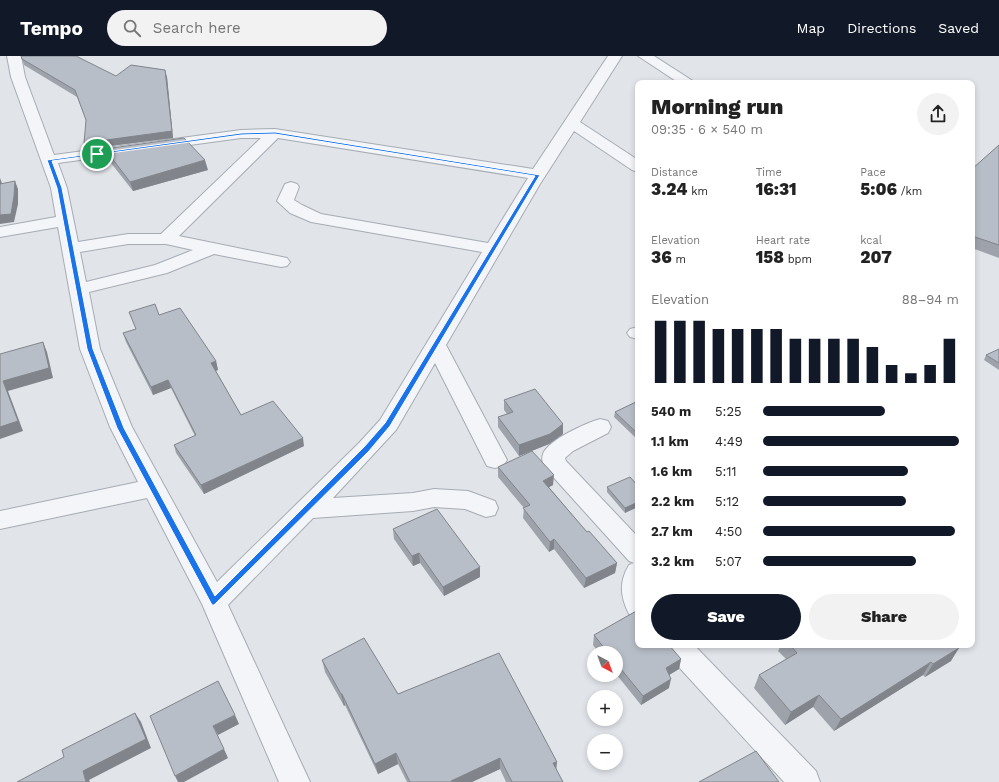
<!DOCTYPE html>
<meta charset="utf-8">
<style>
body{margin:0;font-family:"Work Sans",sans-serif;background:#f2f2f2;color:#222;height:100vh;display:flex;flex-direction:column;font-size:15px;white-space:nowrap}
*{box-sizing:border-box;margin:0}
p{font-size:13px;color:#767676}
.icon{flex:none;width:22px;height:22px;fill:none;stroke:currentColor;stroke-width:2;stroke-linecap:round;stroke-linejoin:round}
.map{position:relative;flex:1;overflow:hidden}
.details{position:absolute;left:635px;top:24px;width:340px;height:568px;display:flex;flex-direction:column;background:#fff;border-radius:8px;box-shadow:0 2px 6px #0003}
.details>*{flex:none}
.needle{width:26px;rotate:139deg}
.controls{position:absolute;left:587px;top:590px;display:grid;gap:8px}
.controls a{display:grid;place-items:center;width:36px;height:36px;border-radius:50%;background:#fff;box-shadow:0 2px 6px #0003;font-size:20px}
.pin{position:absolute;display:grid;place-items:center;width:34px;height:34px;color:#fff;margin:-17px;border:2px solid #fff;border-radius:50%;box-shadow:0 1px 4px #0007}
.round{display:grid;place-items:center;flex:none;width:42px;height:42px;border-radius:21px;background:#f2f2f2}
.head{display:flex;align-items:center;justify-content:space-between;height:68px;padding:0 16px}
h1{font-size:22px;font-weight:800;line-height:30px}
.metrics{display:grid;grid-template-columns:repeat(3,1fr);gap:6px;height:68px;padding:4px 16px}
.metrics div{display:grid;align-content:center}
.metrics b{font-size:17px;font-weight:800}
.metrics small{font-size:11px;font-weight:400}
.metrics p{font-size:11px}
.chart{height:112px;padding:8px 16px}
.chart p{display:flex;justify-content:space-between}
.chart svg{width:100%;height:72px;margin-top:4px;stroke:#111827;stroke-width:6}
.primary-button{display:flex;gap:8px;margin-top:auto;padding:8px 16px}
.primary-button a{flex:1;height:46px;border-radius:24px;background:#111827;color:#fff;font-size:16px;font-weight:800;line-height:46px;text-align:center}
.primary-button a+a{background:#f2f2f2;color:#222}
ul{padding:0 16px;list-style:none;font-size:13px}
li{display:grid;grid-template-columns:64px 48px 1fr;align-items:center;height:30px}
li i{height:10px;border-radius:5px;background:#111827}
header{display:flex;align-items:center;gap:24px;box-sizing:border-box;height:56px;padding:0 20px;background:#111827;color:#fff}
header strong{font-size:19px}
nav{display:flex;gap:22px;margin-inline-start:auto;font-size:14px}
.search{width:280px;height:36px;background:#f2f2f2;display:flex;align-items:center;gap:10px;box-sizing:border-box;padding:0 14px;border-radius:22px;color:#767676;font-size:15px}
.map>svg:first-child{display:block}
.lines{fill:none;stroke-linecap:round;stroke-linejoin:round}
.minor-casing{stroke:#a6acb4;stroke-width:2}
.minor{fill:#f3f5f8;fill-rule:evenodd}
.wall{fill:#9ea3ab}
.shaded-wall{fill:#81858b}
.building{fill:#b8bec7;stroke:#81858b}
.route{fill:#1a73e8;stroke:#fff;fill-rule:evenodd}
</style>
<header>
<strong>Tempo</strong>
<div class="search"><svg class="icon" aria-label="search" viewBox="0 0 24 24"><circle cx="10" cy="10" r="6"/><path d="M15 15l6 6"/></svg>Search here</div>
<nav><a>Map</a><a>Directions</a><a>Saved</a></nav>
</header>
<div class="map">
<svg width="999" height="726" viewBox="0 0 999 726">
<rect width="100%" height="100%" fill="#e1e5ea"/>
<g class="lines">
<!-- minor casing -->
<g class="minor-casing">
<path id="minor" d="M 7,0 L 21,0 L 25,21 L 54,99 L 241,74 L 275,73 L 533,113 L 608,0 L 622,0 L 580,66 L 638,104 L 638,116 L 632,114 L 574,75 L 540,128 L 446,289 L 507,404 L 503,410 L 495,412 L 487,410 L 435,307 L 396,374 L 333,442 L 413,437 L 434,433 L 468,435 L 495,445 L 498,452 L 495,459 L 486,461 L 465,453 L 434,451 L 413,455 L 313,462 L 228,549 L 310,726 L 279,726 L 202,548 L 147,442 L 0,473 L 0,455 L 138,426 L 110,371 L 80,293 L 58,171 L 0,181 L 0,171 L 56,161 L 51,132 L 11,21 ZM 241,82 L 261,82 L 161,178 L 128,178 L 78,186 L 67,132 L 58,107 ZM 278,82 L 528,122 L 488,187 L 321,158 L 302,149 L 294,144 L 299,131 L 297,128 L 291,126 L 285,128 L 277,145 L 290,157 L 311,166 L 482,196 L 380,364 L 359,387 L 217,526 L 132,371 L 100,293 L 89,236 L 167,217 L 214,198 L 281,211 L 287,210 L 290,206 L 287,202 L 179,180 ZM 128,188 L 166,188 L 193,194 L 155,209 L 86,226 L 80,196 Z
M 638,0 L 654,0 L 696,27 L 679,27 Z
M 638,271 L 638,283 L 630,281 L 627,277 L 630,273 Z
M 600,363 L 608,365 L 611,371 L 608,377 L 573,395 L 565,402 L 566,405 L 638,481 L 638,561 L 629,558 C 620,540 619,526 629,509 L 634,507 L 629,505 L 546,413 C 543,408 541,404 543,398 C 548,384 586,367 600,363 Z
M 662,589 L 694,589 L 816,715 L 820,726 L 784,726 L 666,597 Z"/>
</g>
<!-- minor -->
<use href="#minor" class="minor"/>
</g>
<!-- wall -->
<path class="wall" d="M 22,3 L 116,20 L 167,21 L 173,82 L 86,93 L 86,64 L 77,41 L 24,9 Z
M 999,89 L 999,202 L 972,192 L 972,113 Z
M 105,93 L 208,114 L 133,135 L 107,102 Z
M 129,256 L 159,259 L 216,305 L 218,314 L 216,315 L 241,359 L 304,390 L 204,438 L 176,397 L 174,389 L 195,380 L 171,332 L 153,339 L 126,286 L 123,277 L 136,273 Z
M 999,293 L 999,314 L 984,304 L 986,299 Z
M 504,344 L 563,368 L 563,378 L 549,388 L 519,400 L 498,371 L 498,361 L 507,358 L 504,354 Z
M 638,345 L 638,384 L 614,361 L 615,356 Z
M 498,411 L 553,429 L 549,431 L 587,476 L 617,507 L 615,517 L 584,532 L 554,493 L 549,496 L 523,462 L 524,452 L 498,421 Z
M 638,430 L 625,457 L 607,436 L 607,431 Z
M 393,473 L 480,511 L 480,521 L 444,540 L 420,507 L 413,510 L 394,483 Z
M 594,579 L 681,603 L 679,613 L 669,619 L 669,632 L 641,649 L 616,618 L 616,597 L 599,597 L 593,589 Z
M 781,589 L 956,589 L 951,605 L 925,621 L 923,619 L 834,675 L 813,651 L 785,669 L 754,632 L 759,619 L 786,603 L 778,595 Z
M 322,604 L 398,638 L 556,713 L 563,726 L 506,726 L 500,713 L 472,726 L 407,726 L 398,708 L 378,718 L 345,649 L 344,650 L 325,616 Z"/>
<!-- shaded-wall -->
<path class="shaded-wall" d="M 165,14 L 167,21 L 173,82 L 86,93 L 84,87 Z
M 205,104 L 208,114 L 133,135 L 130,126 Z
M 0,122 L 3,130 L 0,129 Z
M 15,125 L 18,133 L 18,148 L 14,166 L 0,168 L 0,159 Z
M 43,286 L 47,296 L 53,322 L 8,335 L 23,375 L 0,383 L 0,371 L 3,325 Z
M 216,305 L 218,314 L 214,315 L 211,307 Z
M 168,324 L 171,332 L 153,339 L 151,331 Z
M 563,368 L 563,378 L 549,388 L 519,400 L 519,389 Z
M 303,382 L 304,390 L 204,438 L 201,429 Z
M 554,419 L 553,429 L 542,435 L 543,425 Z
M 638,446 L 638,451 L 625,457 L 625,452 Z
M 554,483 L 554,493 L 549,496 L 550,486 Z
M 419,497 L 420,507 L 413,510 L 412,500 Z
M 617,507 L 615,517 L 584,532 L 586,522 Z
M 480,511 L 480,521 L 444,540 L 443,531 Z
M 959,592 L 951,605 L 925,621 L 933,608 Z
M 681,603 L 679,613 L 664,622 L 666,612 Z
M 931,606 L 923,619 L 834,675 L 841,663 Z
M 671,623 L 669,632 L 641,649 L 643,640 Z
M 341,638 L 342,638 L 345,649 L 344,650 Z
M 819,639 L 813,651 L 785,669 L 791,656 Z
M 135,657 L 141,666 L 151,692 L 89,724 L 90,726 L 86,726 L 83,715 Z
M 235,659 L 239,668 L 218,679 L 213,670 Z
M 224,693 L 228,702 L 184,726 L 178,726 L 175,720 Z
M 396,697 L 398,708 L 378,718 L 375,708 Z
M 500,702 L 500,713 L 472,726 L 451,726 L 451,725 Z
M 557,706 L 556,717 L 553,707 Z"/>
<!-- building -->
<path class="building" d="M 21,0 L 76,0 L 116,20 L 131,9 L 165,14 L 172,75 L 84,87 L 86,64 L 75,34 L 22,3 Z
M 184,82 L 205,104 L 130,126 L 105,93 Z
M 999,89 L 999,189 L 972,180 L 972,113 Z
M 15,125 L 14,140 L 11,158 L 0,159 L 0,128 Z
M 155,248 L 159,259 L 180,252 L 216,305 L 211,307 L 241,359 L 273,345 L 303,382 L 201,429 L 174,389 L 196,379 L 168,324 L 151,331 L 123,277 L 136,273 L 129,256 Z
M 43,286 L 49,312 L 3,325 L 18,365 L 0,371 L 0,298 Z
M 999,293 L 999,307 L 986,299 Z
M 535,333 L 563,368 L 550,378 L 519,389 L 498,361 L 513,356 L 504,344 Z
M 638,345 L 638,378 L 615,356 Z
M 532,395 L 554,419 L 543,425 L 587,476 L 589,475 L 617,507 L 586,522 L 554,483 L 550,486 L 523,452 L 530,449 L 498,411 Z
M 630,421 L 638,430 L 638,446 L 625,452 L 607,431 Z
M 437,453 L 480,511 L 443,531 L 419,497 L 412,500 L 393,473 Z
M 638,554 L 638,589 L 669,589 L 681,603 L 666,612 L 671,623 L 643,640 L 616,607 L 616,597 L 608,597 L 594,579 Z
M 364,582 L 398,638 L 499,597 L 557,706 L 553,707 L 563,726 L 512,726 L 500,702 L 451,725 L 452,726 L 410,726 L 396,697 L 375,708 L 342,638 L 341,638 L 322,604 Z
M 790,589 L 956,589 L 959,592 L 933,608 L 931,606 L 841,663 L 819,639 L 791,656 L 759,619 L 797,597 Z
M 218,625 L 235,659 L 213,670 L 224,693 L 175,720 L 150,660 Z
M 135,657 L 146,683 L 83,715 L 86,726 L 17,726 L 64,701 L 62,694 Z
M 756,695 L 779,726 L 699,726 Z"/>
<!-- route -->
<path class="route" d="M 275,76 L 540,119 L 390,370 L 369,395 L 214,549 L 212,549 L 117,372 L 87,293 L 57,132 L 47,104 L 241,77 ZM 275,78 L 535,120 L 385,367 L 364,391 L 215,540 L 124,372 L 93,293 L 62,132 L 52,105 L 241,79 Z"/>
</svg>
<div class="controls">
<a><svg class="needle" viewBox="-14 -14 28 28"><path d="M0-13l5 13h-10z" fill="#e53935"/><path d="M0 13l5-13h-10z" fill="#767676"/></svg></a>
<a>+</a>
<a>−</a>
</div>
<div class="pin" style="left:97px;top:98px;background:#1e9e55"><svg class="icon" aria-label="arrive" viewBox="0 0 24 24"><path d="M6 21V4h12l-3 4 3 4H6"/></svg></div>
<section class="details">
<div class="head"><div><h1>Morning run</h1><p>09:35 · 6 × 540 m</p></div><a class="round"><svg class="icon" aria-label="share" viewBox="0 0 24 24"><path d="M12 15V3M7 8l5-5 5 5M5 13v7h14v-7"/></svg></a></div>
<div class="metrics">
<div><p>Distance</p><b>3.24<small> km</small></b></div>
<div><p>Time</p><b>16:31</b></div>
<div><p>Pace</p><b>5:06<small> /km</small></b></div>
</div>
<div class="metrics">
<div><p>Elevation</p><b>36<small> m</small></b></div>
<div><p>Heart rate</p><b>158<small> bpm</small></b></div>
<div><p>kcal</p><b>207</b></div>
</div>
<div class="chart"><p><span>Elevation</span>88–94 m</p>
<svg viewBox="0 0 160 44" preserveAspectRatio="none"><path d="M5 44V6M15 44V6M25 44V6M35 44V11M45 44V11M55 44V11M65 44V11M75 44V17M85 44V17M95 44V17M105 44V17M115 44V22M125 44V33M135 44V38M145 44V33M155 44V17"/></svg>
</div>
<ul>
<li><b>540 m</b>5:25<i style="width:62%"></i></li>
<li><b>1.1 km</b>4:49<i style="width:100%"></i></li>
<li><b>1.6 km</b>5:11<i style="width:74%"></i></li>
<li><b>2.2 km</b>5:12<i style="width:73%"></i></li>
<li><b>2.7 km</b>4:50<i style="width:98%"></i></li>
<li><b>3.2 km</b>5:07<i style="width:78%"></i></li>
</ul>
<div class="primary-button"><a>Save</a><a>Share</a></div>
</section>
</div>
